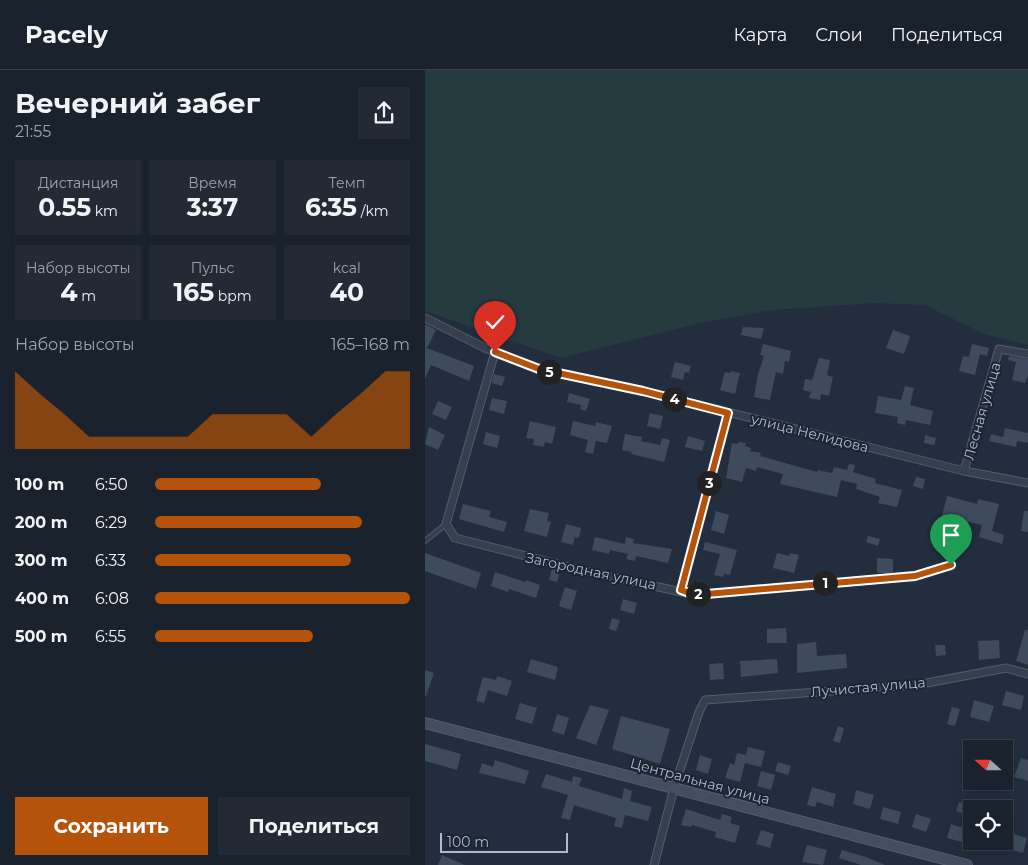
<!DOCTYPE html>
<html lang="ru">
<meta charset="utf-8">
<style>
body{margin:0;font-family:Montserrat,sans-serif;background:#232a36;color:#f1f3f6;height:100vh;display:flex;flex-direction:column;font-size:19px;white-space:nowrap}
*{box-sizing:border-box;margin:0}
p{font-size:16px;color:#9fa4aa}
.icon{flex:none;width:28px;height:28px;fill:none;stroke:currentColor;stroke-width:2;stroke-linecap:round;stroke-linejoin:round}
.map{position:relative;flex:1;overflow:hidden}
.side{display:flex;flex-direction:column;background:#1a222e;width:425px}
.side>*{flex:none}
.needle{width:32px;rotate:291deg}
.tools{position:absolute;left:538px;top:670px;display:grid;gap:10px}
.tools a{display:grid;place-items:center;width:50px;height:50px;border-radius:0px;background:#1a222e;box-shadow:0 5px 20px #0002,0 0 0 1px #383f4a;font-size:25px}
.scale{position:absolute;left:15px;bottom:12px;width:128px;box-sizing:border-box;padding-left:5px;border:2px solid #b2bac9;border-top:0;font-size:14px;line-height:18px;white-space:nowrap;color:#b2bac9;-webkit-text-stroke:4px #1b2433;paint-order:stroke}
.pin{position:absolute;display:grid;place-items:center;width:42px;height:42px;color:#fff;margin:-51px -21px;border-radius:50% 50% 50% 0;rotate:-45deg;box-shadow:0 0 5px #0007}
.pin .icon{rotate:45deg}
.km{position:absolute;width:25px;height:25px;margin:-12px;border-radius:50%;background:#222;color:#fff;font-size:14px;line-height:25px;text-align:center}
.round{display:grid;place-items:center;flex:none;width:52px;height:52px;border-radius:0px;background:#232a36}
.summary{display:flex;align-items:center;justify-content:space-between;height:85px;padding:0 15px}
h1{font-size:28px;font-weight:700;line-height:38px}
.figures{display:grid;grid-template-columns:repeat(3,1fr);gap:8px;height:85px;padding:5px 15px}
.figures div{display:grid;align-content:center;border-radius:0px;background:#232a36;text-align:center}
.figures b{font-size:25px;font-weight:700}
.figures small{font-size:14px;font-weight:400}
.figures p{font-size:14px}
.chart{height:140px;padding:10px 15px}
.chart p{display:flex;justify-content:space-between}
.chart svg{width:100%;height:90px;margin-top:5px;fill:#b45309;opacity:.7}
.action{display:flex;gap:10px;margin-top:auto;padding:10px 15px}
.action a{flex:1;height:58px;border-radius:0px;background:#b45309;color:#fff;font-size:20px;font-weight:700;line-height:58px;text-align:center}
.action a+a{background:#232a36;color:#f1f3f6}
ul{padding:0 15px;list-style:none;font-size:16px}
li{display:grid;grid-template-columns:80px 60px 1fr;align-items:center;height:38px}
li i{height:12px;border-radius:6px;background:#b45309}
header{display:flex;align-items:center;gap:30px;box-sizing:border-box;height:70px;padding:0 25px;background:#1a222e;border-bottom:1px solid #383f4a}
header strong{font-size:24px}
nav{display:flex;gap:28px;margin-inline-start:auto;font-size:18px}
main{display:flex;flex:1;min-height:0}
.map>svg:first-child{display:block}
.green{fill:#243b3f}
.building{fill:#3e4b5e}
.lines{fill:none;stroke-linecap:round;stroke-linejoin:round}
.lane-casing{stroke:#545d6c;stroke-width:6}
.street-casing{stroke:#545d6c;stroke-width:9}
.secondary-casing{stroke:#545d6c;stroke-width:12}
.lane{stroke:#363f4e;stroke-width:4}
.street{stroke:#363f4e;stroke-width:7}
.secondary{stroke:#444e61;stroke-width:10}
.route-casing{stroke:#fff;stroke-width:10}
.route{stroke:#b45309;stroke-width:6}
.labels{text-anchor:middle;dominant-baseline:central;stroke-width:4;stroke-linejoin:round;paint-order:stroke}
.street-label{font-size:14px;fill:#b2bac9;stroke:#1b2433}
</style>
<header>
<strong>Pacely</strong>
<nav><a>Карта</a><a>Слои</a><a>Поделиться</a></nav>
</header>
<main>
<section class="side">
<div class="summary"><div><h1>Вечерний забег</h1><p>21:55</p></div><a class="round"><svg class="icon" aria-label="share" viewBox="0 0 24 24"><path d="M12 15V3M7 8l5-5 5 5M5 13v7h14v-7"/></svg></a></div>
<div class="figures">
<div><p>Дистанция</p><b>0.55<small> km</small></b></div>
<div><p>Время</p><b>3:37</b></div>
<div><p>Темп</p><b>6:35<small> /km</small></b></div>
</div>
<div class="figures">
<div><p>Набор высоты</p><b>4<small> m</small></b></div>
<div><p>Пульс</p><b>165<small> bpm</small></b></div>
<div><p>kcal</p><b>40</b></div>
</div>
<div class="chart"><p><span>Набор высоты</span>165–168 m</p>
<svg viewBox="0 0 160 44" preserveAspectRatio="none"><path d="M0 44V6L10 17L20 27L30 38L40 38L50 38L60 38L70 38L80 27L90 27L100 27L110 27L120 38L130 27L140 17L150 6L160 6V44z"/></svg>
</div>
<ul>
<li><b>100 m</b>6:50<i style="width:65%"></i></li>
<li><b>200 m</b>6:29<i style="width:81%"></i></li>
<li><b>300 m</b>6:33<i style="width:77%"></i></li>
<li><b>400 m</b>6:08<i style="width:100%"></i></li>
<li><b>500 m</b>6:55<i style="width:62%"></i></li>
</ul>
<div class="action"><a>Сохранить</a><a>Поделиться</a></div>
</section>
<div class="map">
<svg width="603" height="795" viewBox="0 0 603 795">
<rect width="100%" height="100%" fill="#222d3e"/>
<!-- green -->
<path class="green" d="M 0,0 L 603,0 L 603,275 L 561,265 L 500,235 L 451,233 L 348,240 L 275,253 L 136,288 L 0,241 Z"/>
<!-- building -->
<path class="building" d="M 0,254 L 11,260 L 2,278 L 49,296 L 44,311 L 6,295 L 0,309 Z
M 318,257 L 339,258 L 336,269 L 316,265 Z
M 468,260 L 485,266 L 479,284 L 461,278 Z
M 338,274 L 366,281 L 364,292 L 360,291 L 358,304 L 351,302 L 345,330 L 329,327 L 333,304 L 339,286 L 335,285 Z
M 547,274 L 564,278 L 562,286 L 555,284 L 550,305 L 534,301 L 538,286 L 544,287 Z
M 584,286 L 603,289 L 603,306 L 600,313 L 587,310 L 591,292 L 583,290 Z
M 394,288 L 405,290 L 402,305 L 408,307 L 404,326 L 396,324 L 395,330 L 384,328 L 386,322 L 378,320 L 380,309 L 387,310 Z
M 250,292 L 266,296 L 264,303 L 260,302 L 258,310 L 246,307 Z
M 306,301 L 315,303 L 310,324 L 295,320 L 300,302 L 305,303 Z
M 69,304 L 80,307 L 77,316 L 67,313 Z
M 480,316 L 489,318 L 485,335 L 508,341 L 505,355 L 481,350 L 480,355 L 472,353 L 473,347 L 450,343 L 453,326 L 476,330 Z
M 144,323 L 165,329 L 161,341 L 155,339 L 156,335 L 142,332 Z
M 67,328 L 82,331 L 79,344 L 64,340 Z
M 13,331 L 27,337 L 21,350 L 7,344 Z
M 225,343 L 238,346 L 235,359 L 222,356 Z
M 105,351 L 131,357 L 127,374 L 120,372 L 119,377 L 108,375 L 109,369 L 101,368 Z
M 148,351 L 170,356 L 171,352 L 187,356 L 182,373 L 171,371 L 168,384 L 160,382 L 163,370 L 145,365 Z
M 4,357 L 20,365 L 13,380 L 0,374 Z
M 580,358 L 603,363 L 603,373 L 592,371 L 591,377 L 564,371 L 566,364 L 578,367 Z
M 61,362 L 75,366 L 72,378 L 58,374 Z
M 200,364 L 217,367 L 216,371 L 235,375 L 237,368 L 245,370 L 239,392 L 206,384 L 207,382 L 197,380 Z
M 500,365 L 511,368 L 509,375 L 499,373 Z
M 263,366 L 280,371 L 277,381 L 260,377 Z
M 314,372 L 321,373 L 320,376 L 326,378 L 325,381 L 336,383 L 335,386 L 392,402 L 393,400 L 407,403 L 409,397 L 422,400 L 424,394 L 430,395 L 428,402 L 451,409 L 450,413 L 477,420 L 472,437 L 453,433 L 455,427 L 431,419 L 432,414 L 416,410 L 412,427 L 355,414 L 358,404 L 332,397 L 331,401 L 321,398 L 317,412 L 301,408 L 307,373 L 313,374 Z
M 491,407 L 500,409 L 498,419 L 488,416 Z
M 522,426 L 552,434 L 553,429 L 574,434 L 567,461 L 579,465 L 577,474 L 554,467 L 557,455 L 535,450 L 534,454 L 516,450 Z
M 38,434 L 66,441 L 64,447 L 82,452 L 79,462 L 34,449 Z
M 105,439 L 124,443 L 122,451 L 126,452 L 122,467 L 99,461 Z
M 291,441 L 304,445 L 299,464 L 286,460 Z
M 599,441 L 603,441 L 603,462 L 596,461 Z
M 141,454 L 156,458 L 154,468 L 150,467 L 148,475 L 136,472 Z
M 443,466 L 455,469 L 453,476 L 441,472 Z
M 170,467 L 200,474 L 201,467 L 209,469 L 208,473 L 247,479 L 243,493 L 211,486 L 210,491 L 201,489 L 203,484 L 185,480 L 184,484 L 167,480 Z
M 280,472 L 312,480 L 305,505 L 299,504 L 298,507 L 289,505 L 295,484 L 278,480 Z
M 0,483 L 56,503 L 51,519 L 0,501 Z
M 352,483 L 364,486 L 365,483 L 374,485 L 369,503 L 348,498 Z
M 452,488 L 468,489 L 468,503 L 452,503 Z
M 127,498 L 135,500 L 132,512 L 124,510 Z
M 70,502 L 100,512 L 101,510 L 115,515 L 111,528 L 84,519 L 83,522 L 66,516 Z
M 140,517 L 152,521 L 146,540 L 134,536 Z
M 198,529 L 212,533 L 209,544 L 195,540 Z
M 187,548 L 195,550 L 191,561 L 184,559 Z
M 361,558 L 362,573 L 342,573 L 342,559 Z
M 600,560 L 603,560 L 603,595 L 591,591 Z
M 574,570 L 575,588 L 554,590 L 553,571 Z
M 391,572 L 392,586 L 421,584 L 422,598 L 372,603 L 372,574 Z
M 510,575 L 520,575 L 521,585 L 511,586 Z
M 106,589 L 133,597 L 130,610 L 102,602 Z
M 352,589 L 353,603 L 316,607 L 315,591 Z
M 298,593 L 299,609 L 285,610 L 284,594 Z
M 0,600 L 9,603 L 1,626 L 0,626 Z
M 72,606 L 87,611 L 82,626 L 63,620 L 59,633 L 51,631 L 58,607 L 71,610 Z
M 581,621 L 599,626 L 596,640 L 577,635 Z
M 549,630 L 569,636 L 564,652 L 545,647 Z
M 95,633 L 112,638 L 107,654 L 90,649 Z
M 165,635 L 184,640 L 171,675 L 151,668 Z
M 527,637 L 535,639 L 530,656 L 522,654 Z
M 132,644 L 144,648 L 139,665 L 127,661 Z
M 196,646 L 245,659 L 235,694 L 187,679 Z
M 413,656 L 419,658 L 415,673 L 408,671 Z
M 0,674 L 36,684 L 32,700 L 0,691 Z
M 323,677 L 340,681 L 336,697 L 320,693 L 315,712 L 300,708 L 305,693 L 309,695 L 312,683 L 321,685 Z
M 275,685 L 287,689 L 283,704 L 271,700 Z
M 596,688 L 603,690 L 603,711 L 589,707 Z
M 70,690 L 104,701 L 100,714 L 54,703 L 57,693 L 68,697 Z
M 353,692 L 366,696 L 363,705 L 350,701 Z
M 336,701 L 350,705 L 346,720 L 332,716 Z
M 121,704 L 147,712 L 148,706 L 157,708 L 154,716 L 197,729 L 199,718 L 207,721 L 205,731 L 227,737 L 223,751 L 200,745 L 197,758 L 189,756 L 191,748 L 149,735 L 145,750 L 136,748 L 143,725 L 116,717 Z
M 387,717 L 411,724 L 408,737 L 392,732 L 390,737 L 382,735 Z
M 431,720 L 449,725 L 445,739 L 428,734 Z
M 534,732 L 546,737 L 546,746 L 531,741 Z
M 458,737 L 476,742 L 473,754 L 455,749 Z
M 261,739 L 295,750 L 297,744 L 307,747 L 305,753 L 315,756 L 310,773 L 290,767 L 291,762 L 267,755 L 266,757 L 256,755 Z
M 491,744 L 506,749 L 501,762 L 487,757 Z
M 526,754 L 545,760 L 543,768 L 539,766 L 537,772 L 522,768 Z
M 336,760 L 349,764 L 345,778 L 331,774 Z
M 585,763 L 602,768 L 598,783 L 570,775 L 569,781 L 544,773 L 583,771 Z
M 382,775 L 402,780 L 398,795 L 377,792 Z
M 417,780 L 441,787 L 460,795 L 436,795 L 414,788 Z
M 17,785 L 40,795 L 13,795 Z"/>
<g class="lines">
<!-- lane casing -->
<g class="lane-casing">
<path id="lane" d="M 0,471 L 21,454"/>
</g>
<!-- street casing -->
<g class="street-casing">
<path id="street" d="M 0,248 L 60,278 L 113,299 L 218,321 L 539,401 L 603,413
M 70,282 L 21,454 L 30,468 L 156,500 L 270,525 L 490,506 L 526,495
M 539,401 L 574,279 L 603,284
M 256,520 L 303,343
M 229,795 L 249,718 L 274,642 L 280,630 L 491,615 L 581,598 L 603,604"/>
</g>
<!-- secondary casing -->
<g class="secondary-casing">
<path id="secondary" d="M 0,653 L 542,795"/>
</g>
<!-- lane -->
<use href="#lane" class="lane"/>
<!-- street -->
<use href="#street" class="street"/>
<!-- secondary -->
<use href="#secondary" class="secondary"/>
</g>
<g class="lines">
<!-- route casing -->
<g class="route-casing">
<path id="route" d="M 70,282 L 114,299 L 218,321 L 303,343 L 256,520 L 270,525 L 490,506 L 526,495"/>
</g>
<!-- route -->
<use href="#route" class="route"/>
</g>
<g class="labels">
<!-- street labels -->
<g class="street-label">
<text transform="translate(557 341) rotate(-74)">Лесная улица</text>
<text transform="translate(385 363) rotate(14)">улица Нелидова</text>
<text transform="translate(166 501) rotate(12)">Загородная улица</text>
<text transform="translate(443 617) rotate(-5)">Лучистая улица</text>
<text transform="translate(275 711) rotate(15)">Центральная улица</text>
</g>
</g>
</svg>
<div class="tools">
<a><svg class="needle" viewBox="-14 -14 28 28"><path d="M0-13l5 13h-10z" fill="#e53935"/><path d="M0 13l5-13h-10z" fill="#9fa4aa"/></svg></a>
<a><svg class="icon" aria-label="locate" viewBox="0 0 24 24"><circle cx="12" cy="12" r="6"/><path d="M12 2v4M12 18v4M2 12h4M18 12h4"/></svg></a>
</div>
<div class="scale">100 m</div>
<div class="pin" style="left:526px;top:495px;background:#1e9e55"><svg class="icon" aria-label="arrive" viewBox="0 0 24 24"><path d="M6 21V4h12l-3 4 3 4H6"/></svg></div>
<div class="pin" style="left:70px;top:282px;background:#d93025"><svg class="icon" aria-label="check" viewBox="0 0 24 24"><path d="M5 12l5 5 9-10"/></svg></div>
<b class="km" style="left:400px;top:513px">1</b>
<b class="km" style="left:273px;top:524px">2</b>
<b class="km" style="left:284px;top:413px">3</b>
<b class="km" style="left:249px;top:329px">4</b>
<b class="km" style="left:124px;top:302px">5</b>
</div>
</main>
